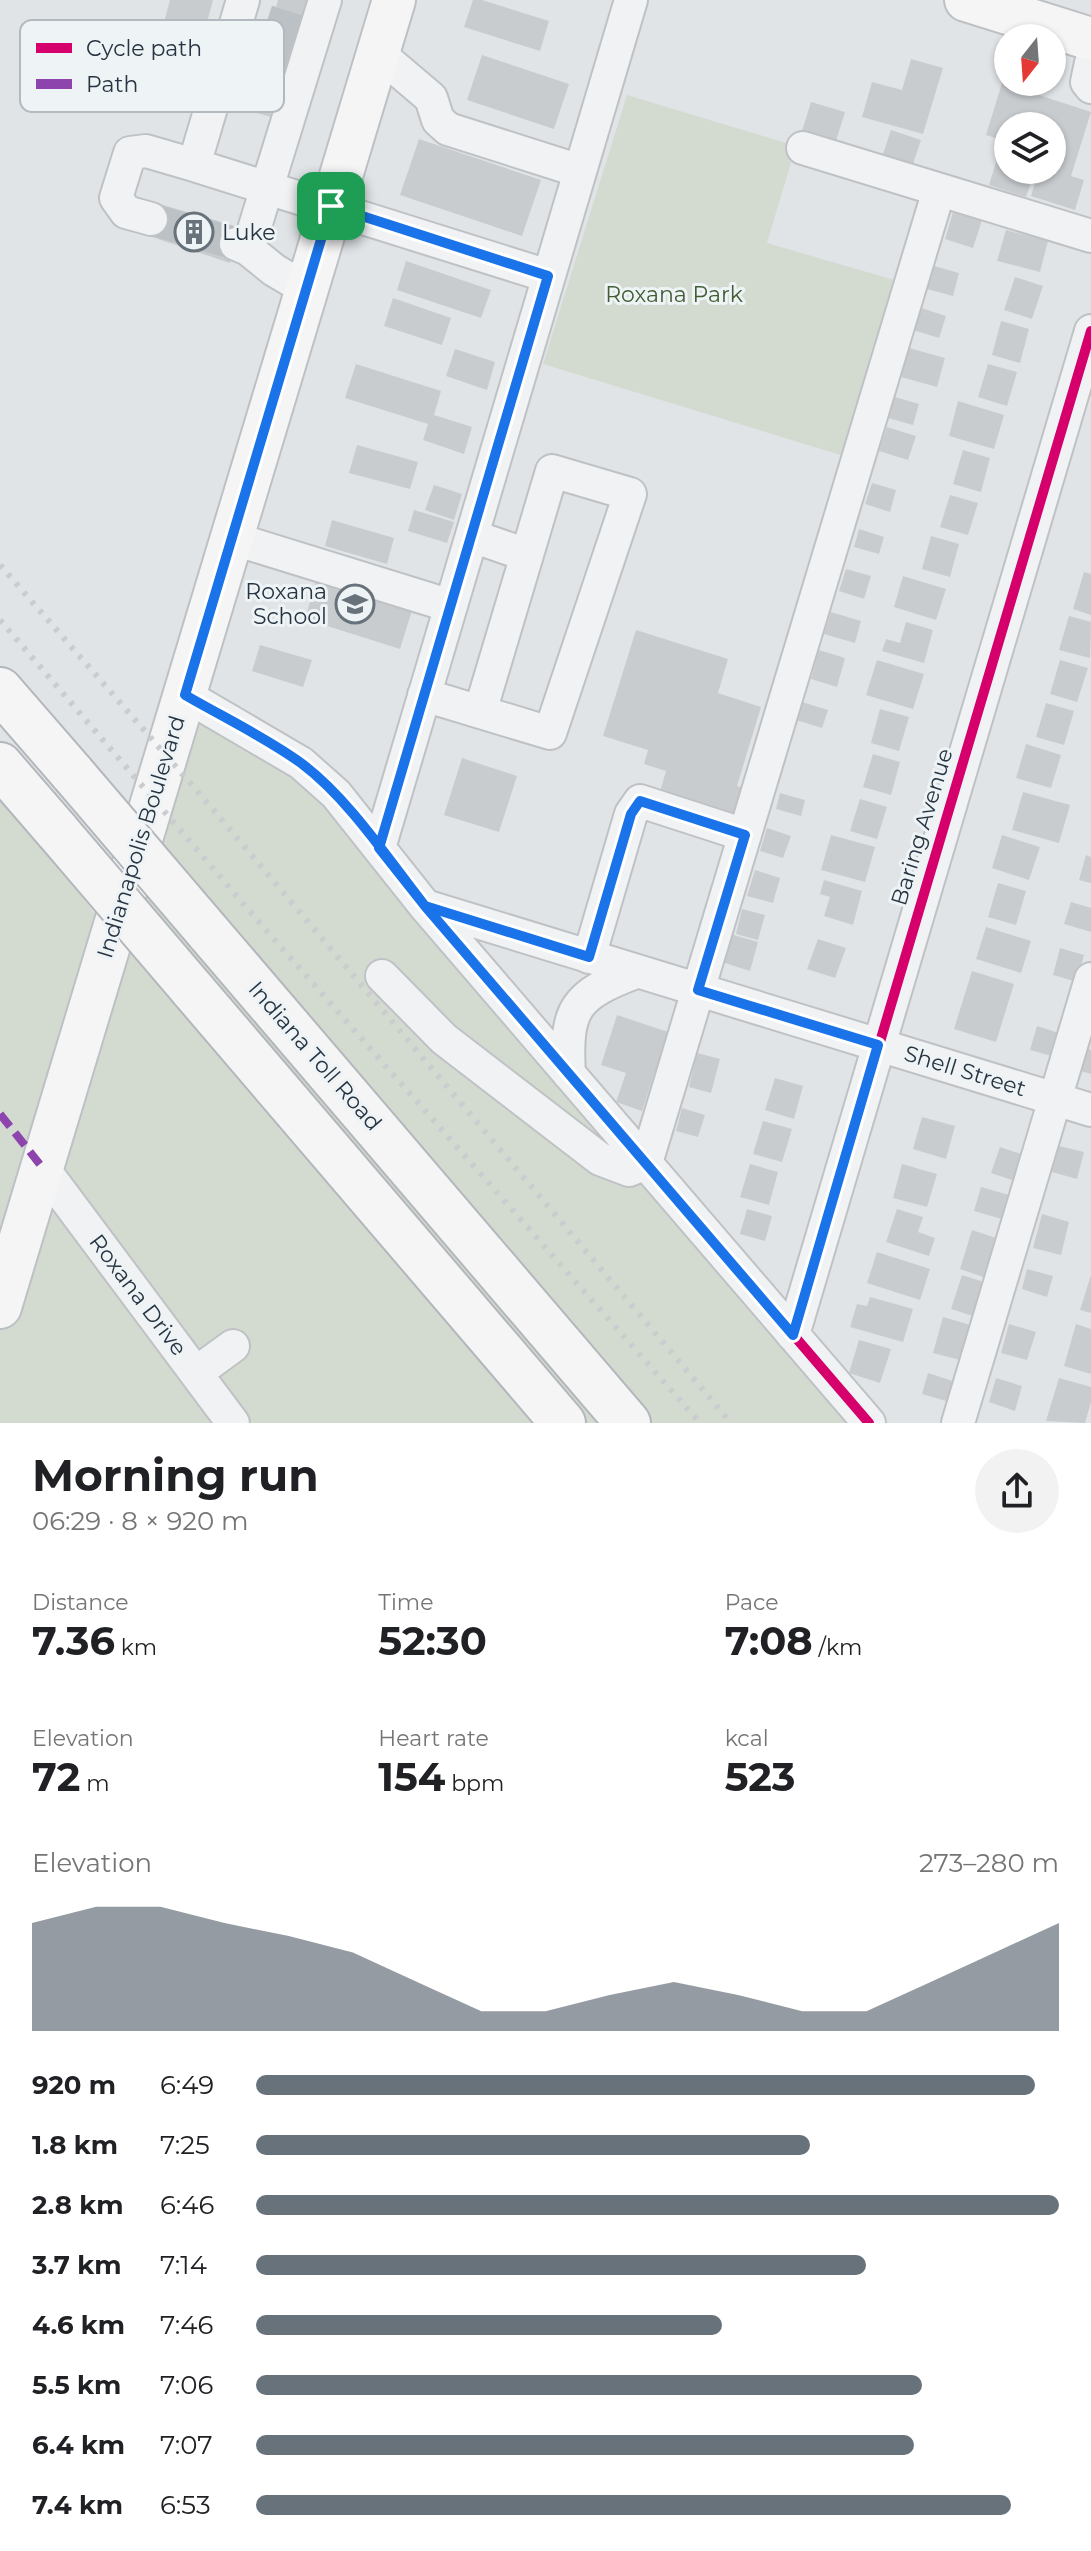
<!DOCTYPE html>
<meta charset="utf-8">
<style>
body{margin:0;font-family:Montserrat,sans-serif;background:#f2f2f2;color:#202124;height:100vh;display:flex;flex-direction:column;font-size:30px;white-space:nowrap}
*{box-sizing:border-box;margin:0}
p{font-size:26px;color:#757577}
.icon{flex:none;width:44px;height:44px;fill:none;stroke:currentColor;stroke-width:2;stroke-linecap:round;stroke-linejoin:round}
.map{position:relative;height:1423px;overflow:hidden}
.drawer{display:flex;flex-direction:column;background:#fff;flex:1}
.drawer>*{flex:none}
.needle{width:52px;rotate:197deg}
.controls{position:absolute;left:994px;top:24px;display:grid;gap:16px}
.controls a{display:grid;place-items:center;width:72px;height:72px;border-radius:50%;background:#fff;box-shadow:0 2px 6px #0004;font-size:40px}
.pin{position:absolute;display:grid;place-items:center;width:68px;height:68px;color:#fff;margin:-34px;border-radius:16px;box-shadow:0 4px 12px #0006}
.round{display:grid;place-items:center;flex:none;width:84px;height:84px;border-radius:42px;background:#f2f2f2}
.headline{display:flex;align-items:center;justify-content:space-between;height:136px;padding:0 32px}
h1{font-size:44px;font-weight:700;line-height:60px}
.stats{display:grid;grid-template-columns:repeat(3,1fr);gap:12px;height:136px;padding:8px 32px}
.stats div{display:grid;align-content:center}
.stats b{font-size:40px;font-weight:700}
.stats small{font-size:22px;font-weight:400}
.stats p{font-size:22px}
.chart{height:224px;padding:16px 32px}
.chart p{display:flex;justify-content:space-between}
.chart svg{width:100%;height:144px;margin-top:8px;fill:#68727b;opacity:.7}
ul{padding:0 32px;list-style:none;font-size:26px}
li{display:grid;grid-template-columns:128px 96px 1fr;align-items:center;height:60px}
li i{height:20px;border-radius:10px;background:#68727b}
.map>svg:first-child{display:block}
.green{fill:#d3dbd1}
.building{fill:#c9cccf}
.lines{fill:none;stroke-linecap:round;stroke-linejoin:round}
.minor-tunnel{stroke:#bcc1c6;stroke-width:32;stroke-dasharray:32 16;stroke-linecap:butt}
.minor-casing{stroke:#bfc2c5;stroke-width:36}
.major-casing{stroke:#bdc1c4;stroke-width:46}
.highway-casing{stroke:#b3b7bb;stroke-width:48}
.minor{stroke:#f1f2f3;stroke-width:32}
.major{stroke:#f5f5f6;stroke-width:42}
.highway{stroke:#f5f5f6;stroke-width:44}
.rail{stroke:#caccce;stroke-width:6;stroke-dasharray:4 8;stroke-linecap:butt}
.highway-bridge-casing{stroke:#b3b7bb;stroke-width:48;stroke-linecap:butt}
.highway-bridge{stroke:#f5f5f6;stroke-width:44}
.quiet{stroke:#8e44ad;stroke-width:8;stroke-dasharray:16 8;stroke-linecap:butt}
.cycleway-casing{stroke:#eef3f6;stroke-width:15}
.cycleway{stroke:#d6006c;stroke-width:10}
.route-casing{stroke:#fff;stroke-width:16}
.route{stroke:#1a73e8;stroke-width:10}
.labels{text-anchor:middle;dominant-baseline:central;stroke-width:6;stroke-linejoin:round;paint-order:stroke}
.poi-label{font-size:22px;fill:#273441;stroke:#eef3f6;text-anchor:start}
.park-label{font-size:22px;fill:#425d33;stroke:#eef3f6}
.street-label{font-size:22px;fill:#273441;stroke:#eef3f6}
.key{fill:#eef3f6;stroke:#b2bac0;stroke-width:2}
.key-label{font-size:22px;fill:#273441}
</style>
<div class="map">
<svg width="1091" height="1423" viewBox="0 0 1091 1423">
<rect width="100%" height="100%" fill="#e1e4e7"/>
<!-- green -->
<path class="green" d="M 627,95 L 796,146 L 767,243 L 898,281 L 847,457 L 543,364 Z
M 185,695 L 301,763 L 869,1423 L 0,1423 L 0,793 L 111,934 Z"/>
<!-- building -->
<path class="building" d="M 170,0 L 213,0 L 202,41 L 162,30 Z
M 278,0 L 309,0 L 275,118 L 246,110 Z
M 473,0 L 482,0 L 549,21 L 540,51 L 464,27 Z
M 482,55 L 569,84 L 554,129 L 467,100 Z
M 911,59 L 943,68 L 923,134 L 862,117 L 872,82 L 902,90 Z
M 1002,83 L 1091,112 L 1071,176 L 1084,180 L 1075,210 L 1031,196 L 1039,170 L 1052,170 L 1052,126 L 1008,126 L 1008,142 L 986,135 Z
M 811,102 L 845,112 L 836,141 L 802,131 Z
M 891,130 L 921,140 L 912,167 L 882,157 Z
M 419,139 L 541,180 L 522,236 L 400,195 Z
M 998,156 L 1008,160 L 1008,170 L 1035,170 L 1026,197 L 989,185 Z
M 156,203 L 242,228 L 230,263 L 146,235 Z
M 953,212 L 982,220 L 973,248 L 945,239 Z
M 1006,230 L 1048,241 L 1040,272 L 997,261 Z
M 406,261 L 491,290 L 481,318 L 397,290 Z
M 934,266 L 959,273 L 953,296 L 927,289 Z
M 1015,277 L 1043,286 L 1032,319 L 1004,310 Z
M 393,298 L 451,318 L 442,345 L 384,326 Z
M 921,308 L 946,316 L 939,338 L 913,330 Z
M 1001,321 L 1029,329 L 1020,363 L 992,355 Z
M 909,348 L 945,358 L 937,387 L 901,377 Z
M 455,349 L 495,362 L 487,390 L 446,376 Z
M 356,364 L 441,391 L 434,415 L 472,427 L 464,454 L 423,440 L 428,424 L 345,398 Z
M 988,364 L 1017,372 L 1007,406 L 978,397 Z
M 895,397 L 919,404 L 913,425 L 888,418 Z
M 958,401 L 1004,415 L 994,449 L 949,436 Z
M 887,427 L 916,436 L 908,460 L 879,451 Z
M 357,445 L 418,462 L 410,489 L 349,473 Z
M 963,450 L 990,458 L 981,492 L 953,484 Z
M 872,483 L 896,490 L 890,512 L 865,504 Z
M 434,485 L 462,494 L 454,520 L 425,510 Z
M 950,495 L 978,503 L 968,535 L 940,527 Z
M 414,510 L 454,522 L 447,543 L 408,531 Z
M 332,520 L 394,538 L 387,564 L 325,546 Z
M 859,529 L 884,537 L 879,554 L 854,547 Z
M 931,536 L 959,544 L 950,577 L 922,569 Z
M 846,569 L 871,576 L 864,599 L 839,591 Z
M 1084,572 L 1091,574 L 1091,615 L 1073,609 Z
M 318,575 L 414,604 L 400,649 L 305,619 Z
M 903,576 L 946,589 L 936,620 L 894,607 Z
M 831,612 L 861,621 L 855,643 L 824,634 Z
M 1069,616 L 1091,622 L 1090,658 L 1059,650 Z
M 906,622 L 933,630 L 924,663 L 882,651 L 886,639 L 900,643 Z
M 636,630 L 728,659 L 718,693 L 761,707 L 737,786 L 745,789 L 737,816 L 660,792 L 666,771 L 644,764 L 648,750 L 603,736 Z
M 260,645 L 312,660 L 303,687 L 252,671 Z
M 819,650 L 845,658 L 837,687 L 811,679 Z
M 877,660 L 924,674 L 913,709 L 866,695 Z
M 1060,660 L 1088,668 L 1077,702 L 1050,694 Z
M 802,702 L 828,710 L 822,728 L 796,720 Z
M 1046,703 L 1074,711 L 1064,745 L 1036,737 Z
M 880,709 L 909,717 L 899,751 L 871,743 Z
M 1026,744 L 1061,755 L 1051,788 L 1016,778 Z
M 873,754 L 900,762 L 891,795 L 863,787 Z
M 462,758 L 517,776 L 499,832 L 444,815 Z
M 1023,792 L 1070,805 L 1059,843 L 1012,830 Z
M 780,793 L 805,800 L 801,816 L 776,809 Z
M 860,799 L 887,807 L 877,839 L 850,831 Z
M 767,828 L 791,836 L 783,858 L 760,851 Z
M 831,835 L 875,847 L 865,882 L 821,870 Z
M 1002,835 L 1040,847 L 1029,880 L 992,868 Z
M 1086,855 L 1091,857 L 1091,883 L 1079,880 Z
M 755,870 L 780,878 L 773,903 L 747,896 Z
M 824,880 L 862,891 L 853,925 L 824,916 L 830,897 L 820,894 Z
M 998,883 L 1026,891 L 1016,925 L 988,917 Z
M 1071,902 L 1091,908 L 1091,932 L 1064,924 Z
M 742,909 L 765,915 L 758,940 L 736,934 Z
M 986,927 L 1031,941 L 1021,973 L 976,959 Z
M 730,934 L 758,942 L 750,971 L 722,962 Z
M 818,939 L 846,948 L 835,978 L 807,969 Z
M 1060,948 L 1084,955 L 1077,982 L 1053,975 Z
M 972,971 L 1014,984 L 996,1042 L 954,1029 Z
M 617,1015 L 668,1032 L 642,1111 L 616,1102 L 626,1073 L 601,1065 Z
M 1037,1026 L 1062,1034 L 1055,1057 L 1030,1050 Z
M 1088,1049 L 1091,1050 L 1091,1074 L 1081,1071 Z
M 697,1053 L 720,1059 L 711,1093 L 689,1087 Z
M 775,1078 L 803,1086 L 794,1119 L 765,1110 Z
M 682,1108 L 705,1115 L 698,1137 L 676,1131 Z
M 922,1117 L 955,1126 L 946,1159 L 913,1149 Z
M 763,1121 L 792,1129 L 782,1162 L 753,1154 Z
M 1059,1146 L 1084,1152 L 1077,1179 L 1052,1172 Z
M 1000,1147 L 1027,1156 L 1018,1182 L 991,1173 Z
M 750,1164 L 778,1172 L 769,1205 L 740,1197 Z
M 902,1164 L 937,1174 L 927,1207 L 893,1198 Z
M 981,1187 L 1009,1195 L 1002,1219 L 974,1211 Z
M 747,1209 L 772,1216 L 765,1241 L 740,1234 Z
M 897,1209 L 923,1217 L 918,1232 L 935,1238 L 929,1256 L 886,1242 Z
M 1042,1214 L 1069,1222 L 1061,1255 L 1033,1248 Z
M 972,1230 L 999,1239 L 986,1278 L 960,1269 Z
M 877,1252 L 930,1269 L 920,1300 L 867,1283 Z
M 1027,1269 L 1053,1276 L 1047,1297 L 1022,1289 Z
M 962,1275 L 987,1283 L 976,1317 L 951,1309 Z
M 1091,1275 L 1091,1313 L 1080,1310 Z
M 870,1297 L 913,1309 L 903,1342 L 850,1327 L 857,1304 L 867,1306 Z
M 943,1317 L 974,1326 L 964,1361 L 933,1353 Z
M 1009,1324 L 1036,1332 L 1027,1360 L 1001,1353 Z
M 1076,1324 L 1091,1329 L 1091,1374 L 1064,1366 Z
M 859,1340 L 891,1349 L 880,1383 L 849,1373 Z
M 928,1373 L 953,1381 L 946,1401 L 922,1394 Z
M 996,1378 L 1022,1386 L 1015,1411 L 989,1402 Z
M 1059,1378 L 1091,1387 L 1091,1402 L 1085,1423 L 1046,1421 Z"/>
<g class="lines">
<!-- minor-tunnel -->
<path class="minor-tunnel" d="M 267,21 L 298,31
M 259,52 L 289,61
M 248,81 L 280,92
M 151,219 L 236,244"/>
<!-- minor casing -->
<g class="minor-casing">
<path id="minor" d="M 243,0 L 194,165 L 548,276
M 378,53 L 431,98 L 438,120 L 448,129 L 580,171
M 1091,63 L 1087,82 L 1091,87
M 803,148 L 1091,236
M 151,219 L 126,212 L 116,198 L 130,153 L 146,151 L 194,165
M 236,244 L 248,249 L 274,270 L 306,289
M 248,249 L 325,0
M 472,536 L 527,555
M 231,538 L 451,606
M 185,695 L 301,763 L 336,794 L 425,906 L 869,1423
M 424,695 L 550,733 L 630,494 L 552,471 L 480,712
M 379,848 L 631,0
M 425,906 L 1091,1110
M 589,957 L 631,814 L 640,801 L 745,835
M 382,976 L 444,1039 L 600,1159 L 629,1170 L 646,1163 L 939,190
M 569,1074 C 565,1008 575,995 636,972
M 42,1167 L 233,1423
M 793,1335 L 1091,331
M 196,1373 L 233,1346
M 958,1423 L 1091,979"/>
</g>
<!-- major casing -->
<g class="major-casing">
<path id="major" d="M 966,0 L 1091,39
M 0,1307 L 394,0"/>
</g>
<!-- highway casing -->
<g class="highway-casing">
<path id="highway" d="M 0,690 L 73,774
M 0,765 L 58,832
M 208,932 L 628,1423
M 192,989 L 563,1423"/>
</g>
<!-- minor -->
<use href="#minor" class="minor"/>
<!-- major -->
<use href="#major" class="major"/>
<!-- highway -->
<use href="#highway" class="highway"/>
<!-- rail -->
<path class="rail" d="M 0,565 L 211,807 L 731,1423
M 0,620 L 265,929 L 700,1423"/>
<!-- highway-bridge casing -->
<g class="highway-bridge-casing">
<path id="highway-bridge" d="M 73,774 L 208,932
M 58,832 L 192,989"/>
</g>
<!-- highway-bridge -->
<use href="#highway-bridge" class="highway-bridge"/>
<!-- quiet -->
<path class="quiet" d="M 0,1114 L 42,1167"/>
<!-- cycleway casing -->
<g class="cycleway-casing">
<path id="cycleway" d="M 185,695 L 301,763 L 336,794 L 425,906 L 869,1423
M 793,1335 L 1091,331"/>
</g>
<!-- cycleway -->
<use href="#cycleway" class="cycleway"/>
</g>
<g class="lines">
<!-- route casing -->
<g class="route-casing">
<path id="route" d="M 331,206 L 185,695 C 223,717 265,737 301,763 C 349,799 388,859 425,906 L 793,1335 L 878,1045 L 698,990 L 745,835 L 640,801 L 631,814 L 589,957 L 425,906 L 379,848 L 548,276 L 331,206"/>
</g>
<!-- route -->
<use href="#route" class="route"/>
</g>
<!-- icons -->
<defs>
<g id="building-ring" transform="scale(2)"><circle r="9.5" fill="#eef3f6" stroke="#68727b" stroke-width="1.5"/><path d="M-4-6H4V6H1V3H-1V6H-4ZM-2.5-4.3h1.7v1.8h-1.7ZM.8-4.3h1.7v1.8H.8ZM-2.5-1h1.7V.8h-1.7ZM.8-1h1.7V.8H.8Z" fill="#68727b"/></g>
<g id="school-ring" transform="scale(2)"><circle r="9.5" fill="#eef3f6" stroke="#68727b" stroke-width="1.5"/><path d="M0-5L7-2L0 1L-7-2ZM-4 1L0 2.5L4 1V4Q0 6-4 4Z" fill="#68727b"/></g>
</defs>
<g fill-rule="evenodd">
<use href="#building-ring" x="194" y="232"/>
<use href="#school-ring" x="355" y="604"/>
</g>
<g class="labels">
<!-- poi labels -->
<g class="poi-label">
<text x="222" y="232">Luke</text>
<text x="327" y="591" text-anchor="end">Roxana<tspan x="327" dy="25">School</tspan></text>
</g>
<!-- park labels -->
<g class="park-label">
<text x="674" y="294">Roxana Park</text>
</g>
<!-- street labels -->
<g class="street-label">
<text transform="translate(922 827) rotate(-73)">Baring Avenue</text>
<text transform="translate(141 837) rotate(-73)">Indianapolis Boulevard</text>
<text transform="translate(315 1056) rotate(49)">Indiana Toll Road</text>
<text transform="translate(965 1071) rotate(17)">Shell Street</text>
<text transform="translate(138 1295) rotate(53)">Roxana Drive</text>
</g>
</g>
<!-- legend -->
<rect x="20" y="20" width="264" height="92" rx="12" class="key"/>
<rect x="36" y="43" width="36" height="10" fill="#d6006c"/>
<rect x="36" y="79" width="36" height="10" fill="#8e44ad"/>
<g class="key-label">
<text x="86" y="56">Cycle path</text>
<text x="86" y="92">Path</text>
</g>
</svg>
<div class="controls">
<a><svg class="needle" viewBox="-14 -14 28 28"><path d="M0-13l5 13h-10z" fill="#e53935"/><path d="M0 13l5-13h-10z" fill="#757577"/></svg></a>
<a><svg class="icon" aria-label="layers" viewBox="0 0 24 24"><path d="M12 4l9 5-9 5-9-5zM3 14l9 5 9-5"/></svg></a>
</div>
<div class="pin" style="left:331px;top:206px;background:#1e9e55"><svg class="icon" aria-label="arrive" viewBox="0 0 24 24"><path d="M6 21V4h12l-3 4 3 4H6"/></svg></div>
</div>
<section class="drawer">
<div class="headline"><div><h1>Morning run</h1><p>06:29 · 8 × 920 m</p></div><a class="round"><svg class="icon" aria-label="share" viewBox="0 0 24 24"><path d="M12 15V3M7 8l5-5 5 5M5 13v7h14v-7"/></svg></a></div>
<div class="stats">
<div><p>Distance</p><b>7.36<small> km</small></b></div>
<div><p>Time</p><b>52:30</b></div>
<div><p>Pace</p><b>7:08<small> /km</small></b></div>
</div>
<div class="stats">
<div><p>Elevation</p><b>72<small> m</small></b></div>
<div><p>Heart rate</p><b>154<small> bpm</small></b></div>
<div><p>kcal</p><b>523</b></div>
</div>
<div class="chart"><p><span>Elevation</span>273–280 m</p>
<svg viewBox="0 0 160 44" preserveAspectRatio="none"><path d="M0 44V11L10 6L20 6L30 11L40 15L50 20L60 29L70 38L80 38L90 33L100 29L110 33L120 38L130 38L140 29L150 20L160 11V44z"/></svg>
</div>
<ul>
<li><b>920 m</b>6:49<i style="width:97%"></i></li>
<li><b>1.8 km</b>7:25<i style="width:69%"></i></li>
<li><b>2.8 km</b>6:46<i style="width:100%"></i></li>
<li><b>3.7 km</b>7:14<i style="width:76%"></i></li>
<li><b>4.6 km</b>7:46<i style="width:58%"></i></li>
<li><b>5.5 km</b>7:06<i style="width:83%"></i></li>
<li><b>6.4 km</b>7:07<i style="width:82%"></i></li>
<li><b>7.4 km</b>6:53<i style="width:94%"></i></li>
</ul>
</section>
